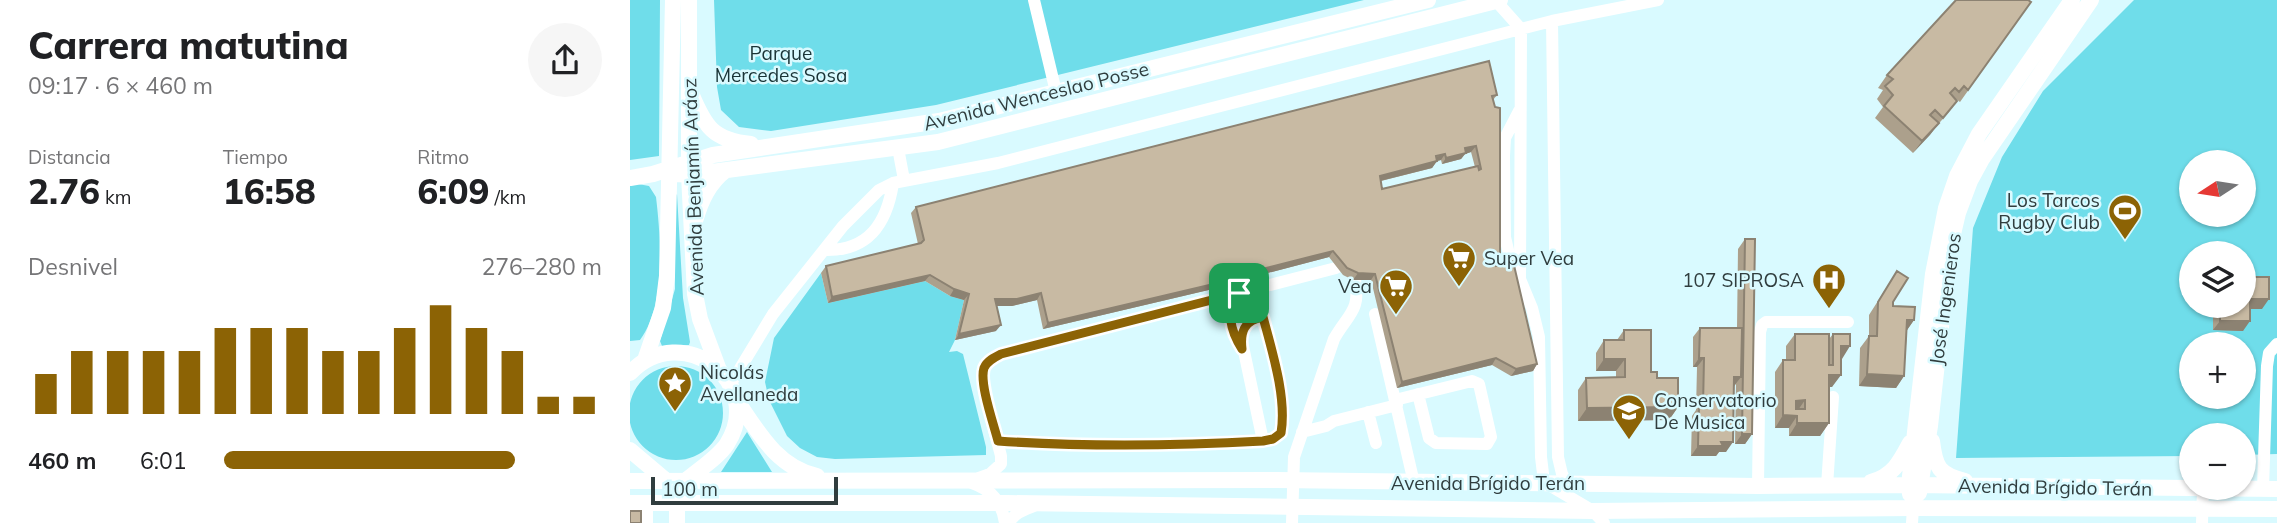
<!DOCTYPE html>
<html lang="es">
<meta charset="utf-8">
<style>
body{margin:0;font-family:Mulish,sans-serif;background:#f6f6f6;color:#202124;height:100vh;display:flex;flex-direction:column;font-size:26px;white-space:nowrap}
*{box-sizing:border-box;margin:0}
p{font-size:23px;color:#757577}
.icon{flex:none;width:38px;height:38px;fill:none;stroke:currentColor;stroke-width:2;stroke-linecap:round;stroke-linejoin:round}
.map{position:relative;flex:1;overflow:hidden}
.drawer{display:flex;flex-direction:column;background:#fff;width:630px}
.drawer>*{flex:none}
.needle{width:46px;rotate:258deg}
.tools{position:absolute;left:1549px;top:150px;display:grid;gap:14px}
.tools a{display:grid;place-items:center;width:77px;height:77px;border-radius:50%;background:#fff;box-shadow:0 2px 5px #0004;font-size:35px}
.scale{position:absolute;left:21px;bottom:18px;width:187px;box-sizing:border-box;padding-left:7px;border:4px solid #303d3e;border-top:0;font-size:19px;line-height:24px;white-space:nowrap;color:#303d3e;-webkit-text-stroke:5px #d9faff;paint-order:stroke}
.pin{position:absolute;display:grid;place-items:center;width:60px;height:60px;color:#fff;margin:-30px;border-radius:14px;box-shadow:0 4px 10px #0006}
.round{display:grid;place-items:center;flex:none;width:74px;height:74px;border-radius:37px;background:#f6f6f6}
.head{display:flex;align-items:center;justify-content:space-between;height:119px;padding:0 28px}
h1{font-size:38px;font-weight:800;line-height:52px}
.stats{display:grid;grid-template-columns:repeat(3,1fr);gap:10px;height:119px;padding:7px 28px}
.stats div{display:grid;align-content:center}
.stats b{font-size:35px;font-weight:800}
.stats small{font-size:19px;font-weight:400}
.stats p{font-size:19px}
.chart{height:196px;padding:14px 28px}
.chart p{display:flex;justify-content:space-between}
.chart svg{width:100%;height:126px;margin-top:7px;stroke:#8c6305;stroke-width:6}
ul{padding:0 28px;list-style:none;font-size:23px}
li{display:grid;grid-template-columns:112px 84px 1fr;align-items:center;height:52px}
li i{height:18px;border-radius:9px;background:#8c6305}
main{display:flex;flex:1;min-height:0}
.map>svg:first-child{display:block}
.green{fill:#6fddea;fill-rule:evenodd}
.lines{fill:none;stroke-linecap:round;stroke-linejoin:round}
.minor{stroke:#fff;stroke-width:12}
.major{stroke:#fff;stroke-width:16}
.wall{fill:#aca08c;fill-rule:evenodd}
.shaded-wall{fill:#8c8272}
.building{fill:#c8baa3;stroke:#8c8272;stroke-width:2;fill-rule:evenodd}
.route-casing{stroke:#fff;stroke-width:14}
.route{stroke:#8c6305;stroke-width:9}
.labels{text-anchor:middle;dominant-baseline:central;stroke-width:5;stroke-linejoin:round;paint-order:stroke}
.park-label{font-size:19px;fill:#1a3437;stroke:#d9faff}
.street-label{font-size:19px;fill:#303d3e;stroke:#d9faff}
.poi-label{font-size:19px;fill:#303d3e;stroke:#d9faff;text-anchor:end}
</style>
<main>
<section class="drawer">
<div class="head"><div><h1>Carrera matutina</h1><p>09:17 · 6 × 460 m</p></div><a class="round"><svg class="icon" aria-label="share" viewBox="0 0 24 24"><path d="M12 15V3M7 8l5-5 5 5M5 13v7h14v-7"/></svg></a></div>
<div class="stats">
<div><p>Distancia</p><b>2.76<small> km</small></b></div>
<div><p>Tiempo</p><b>16:58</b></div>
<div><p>Ritmo</p><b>6:09<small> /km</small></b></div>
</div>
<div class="chart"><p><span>Desnivel</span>276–280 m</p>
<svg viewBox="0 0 160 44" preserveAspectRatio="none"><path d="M5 44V30M15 44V22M25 44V22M35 44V22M45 44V22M55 44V14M65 44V14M75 44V14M85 44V22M95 44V22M105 44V14M115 44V6M125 44V14M135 44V22M145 44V38M155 44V38"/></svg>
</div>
<ul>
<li><b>460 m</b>6:01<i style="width:77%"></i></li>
</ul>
</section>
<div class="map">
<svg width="1647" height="523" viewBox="0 0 1647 523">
<rect width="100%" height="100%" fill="#d9faff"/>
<!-- green -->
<path class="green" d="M 0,0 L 30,0 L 29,156 L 0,160 Z
M 84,0 L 734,0 L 306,105 L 141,131 L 109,127 L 91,110 L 87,87 Z
M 1504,0 L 1647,0 L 1647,454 L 1614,455 L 1614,436 L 1561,436 L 1561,456 L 1326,458 L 1343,228 L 1372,157 L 1413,91 ZM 1561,163 L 1614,163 L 1614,215 L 1561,215 ZM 1561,254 L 1614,254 L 1614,306 L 1561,306 ZM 1561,345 L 1614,345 L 1614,397 L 1561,397 Z
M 8,184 L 19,186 L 26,197 C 31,239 36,305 10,340 L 0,341 L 0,185 Z
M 47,194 L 53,298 L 60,342 L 59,345 L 32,346 L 30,341 L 45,289 L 45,196 Z
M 191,273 L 198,303 L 295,281 L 320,296 L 334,300 L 325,340 L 319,352 L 327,351 L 333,354 L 356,447 L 356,455 L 205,459 L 187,457 L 170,448 L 157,436 L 139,400 L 135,382 L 144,338 Z
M-1 413a47 47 0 1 1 94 0a47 47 0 1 1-94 0Z
M 117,432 L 142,472 L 91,472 Z"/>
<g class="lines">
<!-- minor -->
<path class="minor" d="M 404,0 L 426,92
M 866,1 L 891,29 L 890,279 L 902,308 L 909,337 L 911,457 L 914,482 L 963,511 L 974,523
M 922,21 L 928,457 L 932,474 L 937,483
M 268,148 L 274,180
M 195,250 C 239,251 257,223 263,183
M 887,273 L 879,254 L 875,237 L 874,156 L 875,138 L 889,111
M 609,293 C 595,308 601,330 611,347
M 745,314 L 784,483
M 100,385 L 143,314 L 213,226 L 249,190 L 263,183 L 368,163 L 922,21 L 1028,0
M 765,400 L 842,381 L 849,384 L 861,437 L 857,444 L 806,443 L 799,438 L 788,394
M 738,412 L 746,443
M 672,432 L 696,426 L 704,421 L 767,405
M 368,441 C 455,447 545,446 633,441 L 643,439 L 651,433 C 657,398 642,351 633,317 C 619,319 616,324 611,337 L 633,441
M 349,478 L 360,474 L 371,464 L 371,456 C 367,439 349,382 354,368 C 357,361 365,357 371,354 L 706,268
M 342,483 C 362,490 372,502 375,523
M 1128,486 L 1130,332 L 1132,325 L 1136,322 L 1218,322
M 1197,486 L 1203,397
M 1633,489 L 1637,366 L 1639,353 L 1647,344
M 17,523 L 17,504
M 379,523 C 384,513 394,510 404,506
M 662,523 L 664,457 L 704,339 C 718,314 731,311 725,280
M 1282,523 L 1283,508
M 1572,523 L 1573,489"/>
<!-- major -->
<path class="major" d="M 59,0 L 59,175 L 65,294 L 70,319 L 89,370
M 61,93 C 75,127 83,140 121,144
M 40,169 L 47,174 L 59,175 L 308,142 L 870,0
M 0,178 L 23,174 L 83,155 L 309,121 L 798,0
M 65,221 C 71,200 79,183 96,170
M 15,360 L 33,308 L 37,276 L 43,0
M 0,373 C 52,319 136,382 97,444 C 88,458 65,472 52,484
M 105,398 C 127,430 146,467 187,476
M 1302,441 C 1305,467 1309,475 1335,481
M 0,450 L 39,483
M 0,481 L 647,480 L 1128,486 L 1279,485 L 1647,489
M 1241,482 C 1263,476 1270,462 1280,443
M 1289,493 L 1300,426 L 1320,247 L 1328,213 L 1340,181 L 1352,159 L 1461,0
M 1280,494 L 1279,485 L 1303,274 L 1316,208 L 1327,176 L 1349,134 L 1442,0
M 0,503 L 377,503 L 963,511 L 1283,508 L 1647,509
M 47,523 L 47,504 L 53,496"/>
</g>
<!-- wall -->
<path class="wall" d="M 1401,2 L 1330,102 L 1326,99 L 1327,101 L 1318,113 L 1283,153 L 1245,118 L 1253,107 L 1247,99 L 1253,90 L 1248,88 L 1257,75 Z
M 867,95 L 863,100 L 870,260 L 866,266 L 907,364 L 903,371 L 881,376 L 862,365 L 767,388 L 741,280 L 723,280 L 713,275 L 699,257 L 607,281 L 604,284 L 413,329 L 407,300 L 382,306 L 366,306 L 366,331 L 325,340 L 334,300 L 320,296 L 295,281 L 198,303 L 191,273 L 196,266 L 288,244 L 281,213 L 286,207 ZM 841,152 L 845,167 L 752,189 L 751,181 L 802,168 L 807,161 L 811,160 L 812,164 L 831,159 L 835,154 Z
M 1115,239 L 1122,434 L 1115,444 L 1105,444 L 1106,384 L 1104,386 L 1096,452 L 1089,452 L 1086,456 L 1061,456 L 1062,416 L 1066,410 L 1067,367 L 1063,367 L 1063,337 L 1070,328 L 1107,328 L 1108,249 Z
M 1267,271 L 1263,306 L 1284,320 L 1277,330 L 1274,376 L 1266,388 L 1229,386 L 1230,348 L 1239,336 L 1239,315 Z
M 1586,306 L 1614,306 L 1632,309 L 1620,309 L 1613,331 L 1583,330 L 1583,310 Z
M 994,330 L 1021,372 L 1027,378 L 1048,407 L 1039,420 L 948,421 L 948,390 L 956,378 L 986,377 L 986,371 L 966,371 L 966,353 L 974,340 L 987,340 Z
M 1165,334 L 1199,339 L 1203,334 L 1212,359 L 1211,359 L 1202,387 L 1199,387 L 1199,423 L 1190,436 L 1159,436 L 1159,428 L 1145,428 L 1145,372 L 1153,360 L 1156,360 L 1156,346 Z"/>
<!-- shaded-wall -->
<path class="shaded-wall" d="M 1309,123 L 1300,135 L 1283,153 L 1292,141 Z
M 846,146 L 841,152 L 835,154 L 831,159 L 812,164 L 816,158 L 835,148 Z
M 815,154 L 811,160 L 807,161 L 802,168 L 746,182 L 750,176 Z
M 703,251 L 699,257 L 607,281 L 604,284 L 413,329 L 418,323 Z
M 728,273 L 745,274 L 741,280 L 723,280 Z
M 300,275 L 295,281 L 198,303 L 202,297 Z
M 324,289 L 339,294 L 334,300 L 320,296 Z
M 411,293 L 407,300 L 382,306 L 360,306 L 365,299 Z
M 1620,299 L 1639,299 L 1632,309 L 1613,309 Z
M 1277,320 L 1284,320 L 1275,333 Z
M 1590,321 L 1620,321 L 1613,331 L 1583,330 Z
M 371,325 L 366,331 L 325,340 L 329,334 Z
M 1211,346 L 1220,346 L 1212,359 L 1202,359 Z
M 866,358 L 862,365 L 767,388 L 772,382 Z
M 1069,358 L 1074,358 L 1067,367 L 1063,367 Z
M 974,359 L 995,359 L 986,371 L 966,371 Z
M 907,364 L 903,371 L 881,376 L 886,369 Z
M 1237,374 L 1274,376 L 1266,388 L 1229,386 Z
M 1199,375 L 1211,375 L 1202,387 L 1190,387 Z
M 1104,377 L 1111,377 L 1104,386 Z
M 1175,400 L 1166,413 L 1166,401 Z
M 1048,407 L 1039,420 L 948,421 L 957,408 Z
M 1153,415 L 1167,416 L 1159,428 L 1145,428 Z
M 1167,423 L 1199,423 L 1190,436 L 1159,436 Z
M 1112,434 L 1122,434 L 1115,444 L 1105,444 Z
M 1091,442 L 1103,442 L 1096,452 L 1089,452 L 1086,456 L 1061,456 L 1068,446 Z"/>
<!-- building -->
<path class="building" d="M 1326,0 L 1398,0 L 1401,2 L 1338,90 L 1334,86 L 1329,92 L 1325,88 L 1320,93 L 1327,101 L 1313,118 L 1305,110 L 1300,115 L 1309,123 L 1292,141 L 1254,106 L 1263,95 L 1255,86 L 1263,79 L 1257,75 Z
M 859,61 L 867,95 L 862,96 L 865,107 L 870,108 L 870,260 L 865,262 L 866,266 L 883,261 L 907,364 L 886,369 L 866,358 L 772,382 L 745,274 L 728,273 L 717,268 L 703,251 L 608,275 L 609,278 L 418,323 L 411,293 L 387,299 L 365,299 L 371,325 L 329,334 L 339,294 L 324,289 L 300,275 L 202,297 L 196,266 L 291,243 L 294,240 L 286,207 ZM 846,146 L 851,169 L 849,170 L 848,166 L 752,189 L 750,176 L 807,161 L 806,156 L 815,154 L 816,158 L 836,153 L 835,148 Z
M 1115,239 L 1125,239 L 1122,434 L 1112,434 Z
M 1267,271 L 1278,278 L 1263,302 L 1263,306 L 1285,307 L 1284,320 L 1277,320 L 1274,376 L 1237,374 L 1239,336 L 1247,336 L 1248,302 Z
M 1614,277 L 1639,277 L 1639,299 L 1620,299 L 1620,321 L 1590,321 L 1590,306 L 1614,306 Z
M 1070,328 L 1112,328 L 1111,377 L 1104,377 L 1103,442 L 1091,442 L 1093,446 L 1068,446 L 1069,407 L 1073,407 L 1074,358 L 1069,358 Z
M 994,330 L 1021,330 L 1021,372 L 1027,372 L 1027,378 L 1048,378 L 1048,407 L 957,408 L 956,378 L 995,377 L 995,359 L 974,359 L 974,340 L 994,340 Z
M 1165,334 L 1199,334 L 1199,365 L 1203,365 L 1203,334 L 1220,334 L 1220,346 L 1211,346 L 1211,375 L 1199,375 L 1199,423 L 1167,423 L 1167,416 L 1153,415 L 1153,360 L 1165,360 ZM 1175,400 L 1175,409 L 1166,409 L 1166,401 Z
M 0,511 L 11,511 L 11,523 L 0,523 Z"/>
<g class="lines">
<!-- route casing -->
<g class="route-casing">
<path id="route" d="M 609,293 C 594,308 601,332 612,349 C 610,332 614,320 633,317 C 642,351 657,398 651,433 L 643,439 L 633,441 C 545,446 456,447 368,441 C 364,425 349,383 354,368 C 357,361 365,357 371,354 Z"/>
</g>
<!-- route -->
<use href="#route" class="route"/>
</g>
<!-- icons -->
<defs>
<g id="stadium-pin" transform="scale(1.75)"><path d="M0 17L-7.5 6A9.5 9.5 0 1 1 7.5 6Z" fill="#8c6305" stroke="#d9faff"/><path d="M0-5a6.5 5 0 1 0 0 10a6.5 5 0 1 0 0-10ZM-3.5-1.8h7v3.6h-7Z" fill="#fff"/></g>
<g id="supermarket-pin" transform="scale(1.75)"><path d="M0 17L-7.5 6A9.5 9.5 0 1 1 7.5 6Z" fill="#8c6305" stroke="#d9faff"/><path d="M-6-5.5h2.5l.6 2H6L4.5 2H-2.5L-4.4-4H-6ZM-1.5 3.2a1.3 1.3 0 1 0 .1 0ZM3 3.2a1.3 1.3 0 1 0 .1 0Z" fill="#fff"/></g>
<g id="hospital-pin" transform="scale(1.75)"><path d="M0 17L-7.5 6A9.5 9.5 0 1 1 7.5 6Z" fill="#8c6305" stroke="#d9faff"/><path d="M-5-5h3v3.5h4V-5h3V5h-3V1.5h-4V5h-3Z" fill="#fff"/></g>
<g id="sight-pin" transform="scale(1.75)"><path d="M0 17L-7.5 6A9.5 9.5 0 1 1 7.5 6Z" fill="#8c6305" stroke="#d9faff"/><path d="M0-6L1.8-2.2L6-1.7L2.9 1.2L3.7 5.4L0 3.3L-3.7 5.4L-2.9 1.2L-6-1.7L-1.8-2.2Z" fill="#fff"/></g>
<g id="university-pin" transform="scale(1.75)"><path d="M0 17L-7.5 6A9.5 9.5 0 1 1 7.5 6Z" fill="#8c6305" stroke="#d9faff"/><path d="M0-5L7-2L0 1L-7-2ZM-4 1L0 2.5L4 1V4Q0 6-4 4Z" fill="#fff"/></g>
</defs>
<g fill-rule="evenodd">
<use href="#stadium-pin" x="1495" y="211"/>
<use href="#supermarket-pin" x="829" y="258"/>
<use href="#hospital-pin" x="1199" y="280"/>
<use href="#supermarket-pin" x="766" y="286"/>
<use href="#sight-pin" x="45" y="383"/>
<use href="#university-pin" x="999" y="411"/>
</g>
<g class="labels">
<!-- park labels -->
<g class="park-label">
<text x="151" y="53">Parque<tspan x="151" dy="22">Mercedes Sosa</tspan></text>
</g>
<!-- street labels -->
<g class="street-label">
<text transform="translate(406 96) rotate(-14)">Avenida Wenceslao Posse</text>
<text transform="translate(63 187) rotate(-92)">Avenida Benjamín Aráoz</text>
<text transform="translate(1315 299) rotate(-82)">José Ingenieros</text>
<text x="858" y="483">Avenida Brígido Terán</text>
<text transform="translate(1425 487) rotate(1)">Avenida Brígido Terán</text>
</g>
<!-- poi labels -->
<g class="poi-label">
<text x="1470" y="200">Los Tarcos<tspan x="1470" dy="22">Rugby Club</tspan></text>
<text x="854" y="258" text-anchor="start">Super Vea</text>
<text x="1174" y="280">107 SIPROSA</text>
<text x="742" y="286">Vea</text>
<text x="70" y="372" text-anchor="start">Nicolás<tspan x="70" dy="22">Avellaneda</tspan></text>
<text x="1024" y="400" text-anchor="start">Conservatorio<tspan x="1024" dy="22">De Musica</tspan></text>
</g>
</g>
</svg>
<div class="tools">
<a><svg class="needle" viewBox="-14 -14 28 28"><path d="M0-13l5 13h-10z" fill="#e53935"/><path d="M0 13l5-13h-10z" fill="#757577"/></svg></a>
<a><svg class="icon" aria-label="layers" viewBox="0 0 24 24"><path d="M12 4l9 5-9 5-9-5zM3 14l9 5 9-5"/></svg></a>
<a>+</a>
<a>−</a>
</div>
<div class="scale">100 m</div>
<div class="pin" style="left:609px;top:293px;background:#1e9e55"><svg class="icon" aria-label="arrive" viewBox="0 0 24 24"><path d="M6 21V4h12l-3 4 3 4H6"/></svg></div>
</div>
</main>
